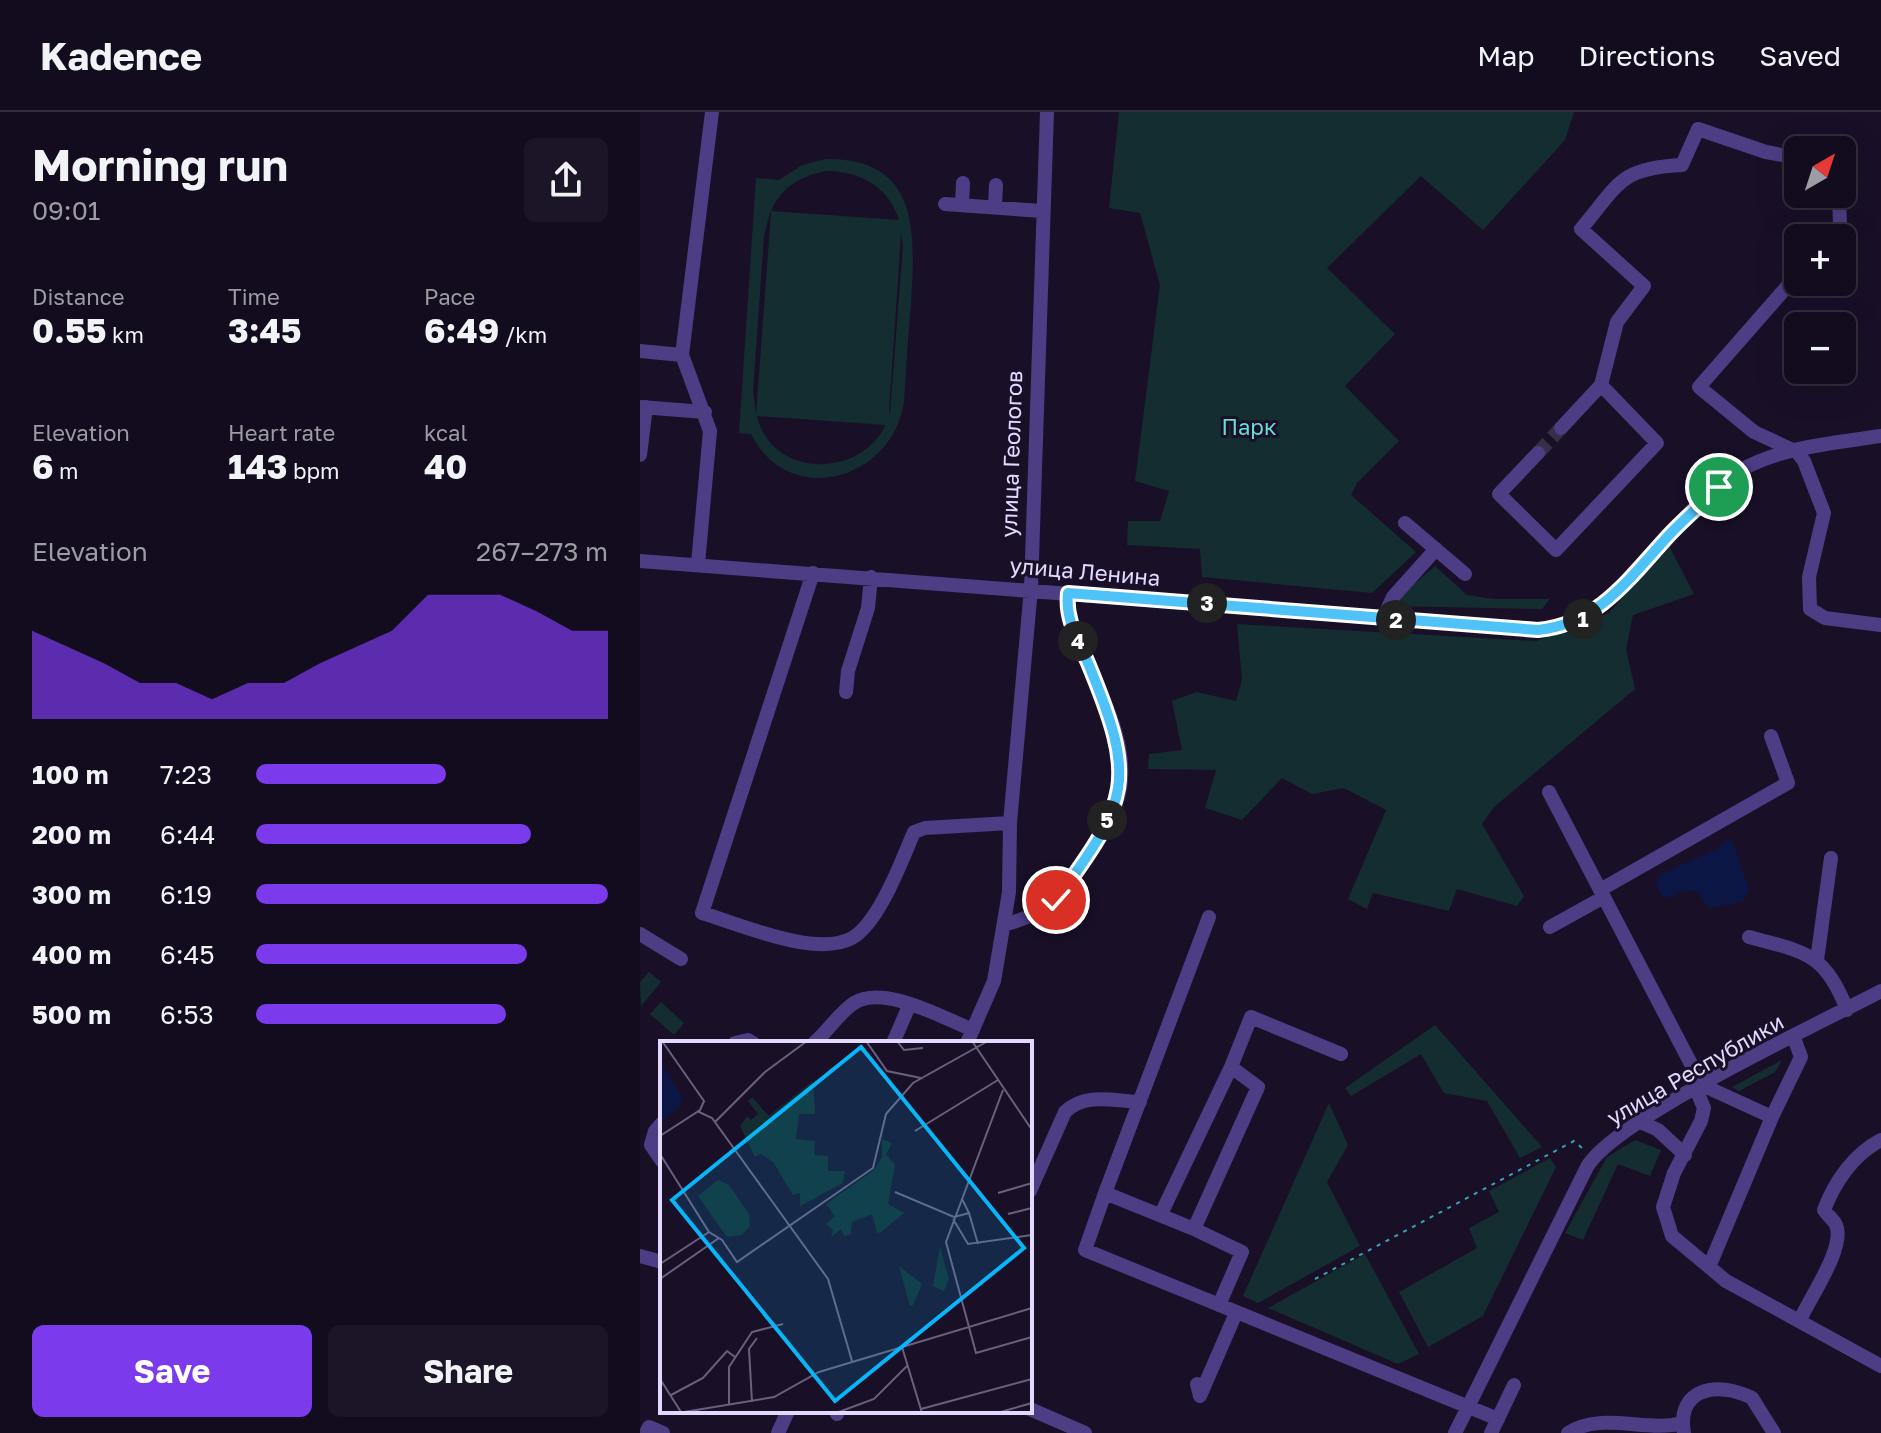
<!DOCTYPE html>
<meta charset="utf-8">
<style>
body{margin:0;font-family:"Golos Text",sans-serif;background:#1c1527;color:#f1f3f6;height:100vh;display:flex;flex-direction:column;font-size:30px;white-space:nowrap}
*{box-sizing:border-box;margin:0}
p{font-size:26px;color:#9d9ba4}
.icon{flex:none;width:44px;height:44px;fill:none;stroke:currentColor;stroke-width:2;stroke-linecap:round;stroke-linejoin:round}
.map{position:relative;flex:1;overflow:hidden}
.drawer{display:flex;flex-direction:column;background:#130c1e;width:640px}
.drawer>*{flex:none}
.needle{width:52px;rotate:39deg}
.buttons{position:absolute;left:1144px;top:24px;display:grid;gap:16px}
.buttons a{display:grid;place-items:center;width:72px;height:72px;border-radius:12px;background:#130c1e;box-shadow:0 8px 32px #0002,0 0 0 2px #322c3c;font-size:40px}
.pin{position:absolute;display:grid;place-items:center;width:68px;height:68px;color:#fff;margin:-34px;border:4px solid #fff;border-radius:50%;box-shadow:0 2px 8px #0007}
.km{position:absolute;width:40px;height:40px;margin:-20px;border-radius:50%;background:#222;color:#fff;font-size:22px;line-height:40px;text-align:center}
.round{display:grid;place-items:center;flex:none;width:84px;height:84px;border-radius:12px;background:#1c1527}
.overview{display:flex;align-items:center;justify-content:space-between;height:136px;padding:0 32px}
h1{font-size:44px;font-weight:700;line-height:60px}
.metrics{display:grid;grid-template-columns:repeat(3,1fr);gap:12px;height:136px;padding:8px 32px}
.metrics div{display:grid;align-content:center}
.metrics b{font-size:34px;font-weight:700}
.metrics small{font-size:22px;font-weight:400}
.metrics p{font-size:22px}
.chart{height:224px;padding:16px 32px}
.chart p{display:flex;justify-content:space-between}
.chart svg{width:100%;height:144px;margin-top:8px;fill:#7c3aed;opacity:.7}
.cta{display:flex;gap:16px;margin-top:auto;padding:16px 32px}
.cta a{flex:1;height:92px;border-radius:12px;background:#7c3aed;color:#fff;font-size:32px;font-weight:700;line-height:92px;text-align:center}
.cta a+a{background:#1c1527;color:#f1f3f6}
ul{padding:0 32px;list-style:none;font-size:26px}
li{display:grid;grid-template-columns:128px 96px 1fr;align-items:center;height:60px}
li i{height:20px;border-radius:10px;background:#7c3aed}
header{display:flex;align-items:center;gap:48px;box-sizing:border-box;height:112px;padding:0 40px;background:#130c1e;border-bottom:2px solid #322c3c}
header strong{font-size:38px}
nav{display:flex;gap:44px;margin-inline-start:auto;font-size:28px}
main{display:flex;flex:1;min-height:0}
.map>svg:first-child{display:block}
.green{fill:#142d31;fill-rule:evenodd}
.water{fill:#0c1645}
.lines{fill:none;stroke-linecap:round;stroke-linejoin:round}
.minor-tunnel{stroke:#372e48;stroke-width:14;stroke-dasharray:14 7;stroke-linecap:butt}
.path{stroke:#33a7b7;stroke-width:2;stroke-dasharray:4 6;stroke-linecap:butt}
.minor{stroke:#4d3d85;stroke-width:14}
.route-casing{stroke:#fff;stroke-width:16}
.route{stroke:#4fc3f7;stroke-width:10}
.labels{text-anchor:middle;dominant-baseline:central;stroke-width:6;stroke-linejoin:round;paint-order:stroke}
.park-label{font-size:22px;fill:#65ddd5;stroke:#191028}
.street-label{font-size:22px;fill:#e3d8fe;stroke:#191028}
.inset-road{fill:none;stroke:#6a607e;stroke-width:2}
.view{fill:#09b5f9;fill-opacity:0.15;stroke:#09b5f9;stroke-width:4}
.inset-edge{fill:none;stroke:#e3d8fe;stroke-width:4}
</style>
<header>
<strong>Kadence</strong>
<nav><a>Map</a><a>Directions</a><a>Saved</a></nav>
</header>
<main>
<section class="drawer">
<div class="overview"><div><h1>Morning run</h1><p>09:01</p></div><a class="round"><svg class="icon" aria-label="share" viewBox="0 0 24 24"><path d="M12 15V3M7 8l5-5 5 5M5 13v7h14v-7"/></svg></a></div>
<div class="metrics">
<div><p>Distance</p><b>0.55<small> km</small></b></div>
<div><p>Time</p><b>3:45</b></div>
<div><p>Pace</p><b>6:49<small> /km</small></b></div>
</div>
<div class="metrics">
<div><p>Elevation</p><b>6<small> m</small></b></div>
<div><p>Heart rate</p><b>143<small> bpm</small></b></div>
<div><p>kcal</p><b>40</b></div>
</div>
<div class="chart"><p><span>Elevation</span>267–273 m</p>
<svg viewBox="0 0 160 44" preserveAspectRatio="none"><path d="M0 44V17L10 22L20 27L30 33L40 33L50 38L60 33L70 33L80 27L90 22L100 17L110 6L120 6L130 6L140 11L150 17L160 17V44z"/></svg>
</div>
<ul>
<li><b>100 m</b>7:23<i style="width:54%"></i></li>
<li><b>200 m</b>6:44<i style="width:78%"></i></li>
<li><b>300 m</b>6:19<i style="width:100%"></i></li>
<li><b>400 m</b>6:45<i style="width:77%"></i></li>
<li><b>500 m</b>6:53<i style="width:71%"></i></li>
</ul>
<div class="cta"><a>Save</a><a>Share</a></div>
</section>
<div class="map">
<svg width="1241" height="1321" viewBox="0 0 1241 1321">
<rect width="100%" height="100%" fill="#191028"/>
<!-- green -->
<path class="green" d="M 479,0 L 934,0 L 925,28 L 843,118 L 781,64 L 687,156 L 755,222 L 705,274 L 759,329 L 717,371 L 711,383 L 776,440 L 732,481 L 562,465 L 560,437 L 487,433 L 488,409 L 520,409 L 529,379 L 495,369 L 520,173 L 500,101 L 469,96 Z
M 186,47 C 281,46 275,123 271,191 C 268,224 266,257 264,290 C 252,369 149,397 111,322 L 99,321 L 116,66 L 139,68 L 162,53 ZM 187,59 C 220,59 249,75 259,108 L 131,99 C 141,75 162,63 187,59 ZM 130,100 L 131,101 L 116,303 L 113,279 L 124,124 ZM 261,122 L 263,133 L 250,301 L 249,300 ZM 117,304 L 245,313 L 245,314 C 219,367 131,366 117,304 Z
M 1028,432 L 1054,482 L 993,503 L 986,537 L 995,577 L 854,695 L 842,712 L 884,784 L 877,794 L 817,777 L 809,799 L 733,781 L 727,797 L 708,787 L 746,698 L 704,676 L 672,682 L 642,666 L 602,708 L 565,696 L 576,658 L 508,657 L 509,642 L 542,638 L 532,589 L 557,580 L 596,589 L 602,567 L 597,512 L 896,529 L 969,501 Z
M 795,454 L 827,483 L 854,487 L 910,487 L 902,497 L 748,494 Z
M 9,860 L 21,870 L 1,894 L 0,870 Z
M 21,890 L 44,911 L 34,923 L 10,902 Z
M 795,913 L 902,1035 L 880,1046 L 847,989 L 804,981 L 781,942 L 711,984 L 705,976 Z
M 1142,948 L 1135,960 L 1099,979 L 1092,975 Z
M 689,991 L 708,1033 L 687,1070 L 720,1134 L 618,1191 L 603,1184 Z
M 995,1028 L 1021,1038 L 1010,1064 L 978,1052 L 943,1128 L 925,1121 L 967,1045 Z
M 910,1046 L 916,1055 L 843,1204 L 788,1235 L 759,1180 L 837,1136 L 829,1116 L 859,1100 L 849,1079 Z
M 725,1142 L 779,1242 L 758,1252 L 628,1196 Z"/>
<!-- water -->
<path class="water" d="M 1087,727 L 1093,730 L 1109,778 L 1102,790 L 1070,796 L 1056,779 L 1043,779 L 1030,786 L 1022,784 L 1016,771 L 1019,763 L 1077,737 Z"/>
<g class="lines">
<!-- minor-tunnel -->
<path class="minor-tunnel" d="M 898,341 L 921,316"/>
<!-- path -->
<path class="path" d="M 675,1167 L 934,1029 L 943,1037"/>
<!-- minor -->
<path class="minor" d="M 305,92 L 401,99
M 322,92 L 323,71
M 355,94 L 356,73
M 1190,126 L 1200,114 L 1199,82
M 1158,162 L 1059,275 L 1114,320 L 1157,340 L 1164,349 L 1184,401 L 1169,465 L 1170,497 L 1185,506 L 1241,513
M 0,239 L 42,243
M 0,295 L 65,300
M 921,316 L 961,273 L 977,210 L 1004,174 L 941,117 C 979,72 979,56 1042,53 L 1058,17 L 1126,40 L 1158,46
M 898,341 L 859,382 L 916,438 L 1017,331 L 961,273
M 0,343 L 6,295
M 765,411 L 825,462
M 0,449 L 898,518 C 990,509 1025,403 1099,359 C 1140,335 1195,331 1241,324
M 58,452 L 70,319 L 42,243 L 72,0
M 173,461 L 62,801 C 99,812 176,846 212,826 C 239,811 262,748 274,720 L 285,716 L 370,711
M 743,507 L 753,485 L 796,437
M 206,580 L 208,559 L 228,496 L 231,465
M 909,680 L 1062,973 L 1132,1005 L 1161,945 L 1154,926
M 960,778 L 1148,671 L 1131,624
M 366,812 C 408,802 425,782 447,745 C 458,727 473,706 478,685 C 491,638 463,587 445,545 C 436,524 425,505 428,481
M 910,815 L 964,785
M 0,822 L 41,847
M 1109,825 C 1164,840 1185,840 1207,898
M 1177,848 L 1191,746
M 95,931 L 108,928 L 113,931
M 174,931 C 188,919 199,901 214,891 C 244,872 303,906 333,918
M 253,931 L 269,894
M 327,931 L 354,869 L 369,780 L 370,711 L 391,476 L 407,0
M 1056,977 L 1064,996 L 1061,1009 L 1034,1061 L 1023,1095 L 1032,1124 L 1086,1169 L 1241,1254
M 1001,1010 L 1018,1018 L 1045,1043
M 22,1011 L 15,1019 L 11,1033 L 22,1049
M 390,1079 L 425,1000 C 445,980 474,989 500,990
M 465,1081 L 569,805
M 521,1102 L 591,955
M 554,1117 L 465,1081 L 445,1138 L 858,1307
M 0,1144 L 22,1150
M 1069,1155 L 1132,1005
M 579,1193 L 602,1140 L 554,1117 L 618,975 L 591,955 L 611,905 L 701,942
M 1160,1208 C 1169,1187 1206,1135 1196,1113 C 1194,1108 1187,1103 1184,1098 C 1195,1069 1214,1042 1241,1028
M 557,1272 L 560,1284 L 596,1201
M 390,1297 L 445,1321
M 197,1302 L 198,1299
M 6,1321 L 9,1315 L 23,1321
M 138,1321 L 148,1299
M 815,1321 L 947,1055 C 976,1006 1181,911 1241,879
M 851,1321 L 874,1273
M 928,1321 C 961,1299 1007,1321 1042,1311
M 1044,1321 C 1036,1275 1079,1269 1112,1286 L 1134,1321"/>
</g>
<g class="lines">
<!-- route casing -->
<g class="route-casing">
<path id="route" d="M 416,788 C 490,687 497,669 448,551 C 438,528 425,507 428,481 L 898,518 C 959,512 990,465 1030,422 C 1045,406 1063,391 1079,375"/>
</g>
<!-- route -->
<use href="#route" class="route"/>
</g>
<g class="labels">
<!-- park labels -->
<g class="park-label">
<text x="609" y="314">Парк</text>
</g>
<!-- street labels -->
<g class="street-label">
<text transform="translate(371 342) rotate(-88)">улица Геологов</text>
<text transform="translate(445 459) rotate(5)">улица Ленина</text>
<text transform="translate(1055 957) rotate(-30)">улица Республики</text>
</g>
</g>
<!-- overview -->
<g transform="translate(20 929)">
<rect width="372" height="372" fill="#191028"/>
<path d="M 153,40 L 155,73 L 139,73 L 136,98 L 155,100 L 154,114 L 168,115 L 168,130 L 185,130 L 183,142 L 140,165 L 140,152 L 133,154 L 113,121 L 101,113 L 95,116 L 80,85 L 87,75 L 91,79 L 98,73 L 88,60 L 92,56 L 109,75 ZM 222,98 L 232,102 L 226,113 L 235,124 L 228,163 L 244,172 L 221,191 L 217,192 L 212,173 L 192,181 L 191,193 L 184,195 L 181,188 L 171,196 L 173,189 L 166,183 L 175,175 L 166,163 L 214,129 L 222,116 ZM 58,139 L 69,144 L 89,173 L 90,185 L 82,194 L 67,196 L 38,155 ZM 280,206 L 289,238 L 284,250 L 273,245 ZM 239,225 L 262,243 L 253,264 L 250,265 Z" fill="#142d31"/>
<path d="M 0,21 L 22,55 L 19,67 L 0,80 Z" fill="#0c1645"/>
<path class="inset-road" d="M 206,0 L 227,30 L 261,37M 237,0 L 244,9 L 263,7M 312,0 L 372,89M 343,49 L 286,201 L 316,312 L 372,296M 37,70 L 52,77 L 168,238 L 192,320M 55,81 L 105,31 L 147,0M 255,90 L 338,39M 0,95 L 40,69 L 44,60 L 2,0M 0,113 L 49,191 L 62,199 L 77,221 L 213,127 L 226,73 L 253,42 L 328,0M 235,151 L 294,176 L 309,172 L 302,158M 338,152 L 372,142M 309,172 L 318,203M 348,173 L 372,167M 293,178 L 308,203 L 372,194M 0,223 L 49,191M 0,238 L 59,197M 242,306 L 262,372M 0,338 L 21,371M 11,354 L 43,337 L 67,310 L 75,316M 92,361 L 89,308 L 97,297M 69,363 L 69,326 L 92,291 L 123,283M 261,368 L 372,338M 18,372 L 114,356 L 159,331 L 372,267M 176,372 L 214,358 L 247,325M 337,372 L 372,362"/>
<path class="view" d="M 201,6 L 364,207 L 175,360 L 12,159 Z"/>
<rect width="372" height="372" class="inset-edge"/>
</g>
</svg>
<div class="buttons">
<a><svg class="needle" viewBox="-14 -14 28 28"><path d="M0-13l5 13h-10z" fill="#e53935"/><path d="M0 13l5-13h-10z" fill="#9d9ba4"/></svg></a>
<a>+</a>
<a>−</a>
</div>
<div class="pin" style="left:1079px;top:375px;background:#1e9e55"><svg class="icon" aria-label="arrive" viewBox="0 0 24 24"><path d="M6 21V4h12l-3 4 3 4H6"/></svg></div>
<div class="pin" style="left:416px;top:788px;background:#d93025"><svg class="icon" aria-label="check" viewBox="0 0 24 24"><path d="M5 12l5 5 9-10"/></svg></div>
<b class="km" style="left:943px;top:507px">1</b>
<b class="km" style="left:756px;top:508px">2</b>
<b class="km" style="left:567px;top:491px">3</b>
<b class="km" style="left:438px;top:529px">4</b>
<b class="km" style="left:467px;top:708px">5</b>
</div>
</main>
